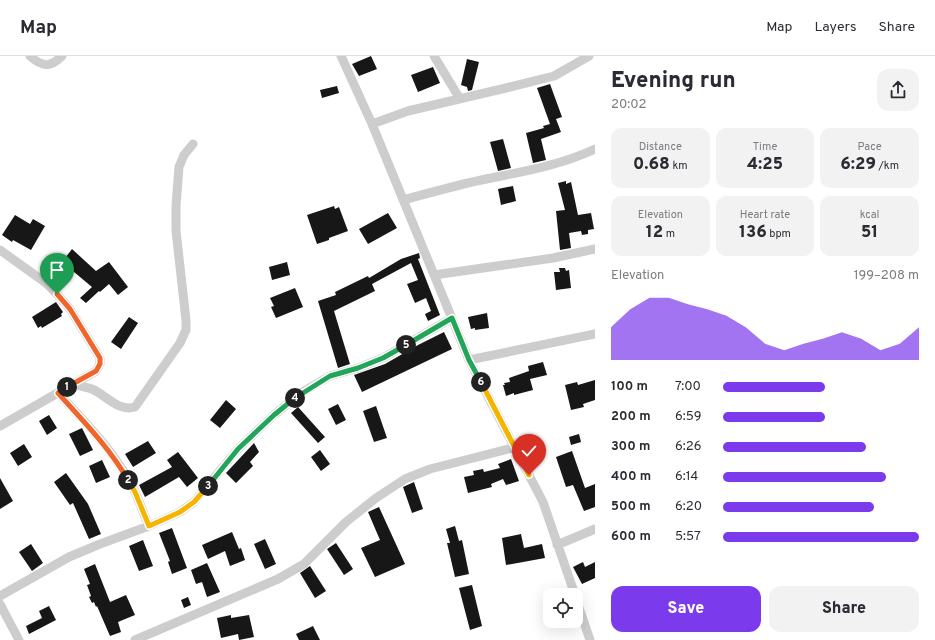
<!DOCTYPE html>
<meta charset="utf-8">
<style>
body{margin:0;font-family:Overpass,sans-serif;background:#f2f2f3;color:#2b2b33;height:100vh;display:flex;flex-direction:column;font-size:15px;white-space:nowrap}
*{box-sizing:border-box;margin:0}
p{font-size:13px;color:#7c7c81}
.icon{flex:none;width:22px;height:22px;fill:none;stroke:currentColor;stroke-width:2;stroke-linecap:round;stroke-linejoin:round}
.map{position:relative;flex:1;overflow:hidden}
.drawer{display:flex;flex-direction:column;background:#fff;width:340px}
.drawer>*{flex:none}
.controls{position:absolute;left:543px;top:532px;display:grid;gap:8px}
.controls a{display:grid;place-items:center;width:40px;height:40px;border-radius:8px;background:#fff;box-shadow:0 4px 16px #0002;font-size:20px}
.pin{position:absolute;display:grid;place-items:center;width:34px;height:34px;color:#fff;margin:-41px -17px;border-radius:50% 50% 50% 0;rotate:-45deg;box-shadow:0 0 4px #0007}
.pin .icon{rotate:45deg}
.km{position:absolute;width:20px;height:20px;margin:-10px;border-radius:50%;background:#222;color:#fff;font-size:11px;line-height:20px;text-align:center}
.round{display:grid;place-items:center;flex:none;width:42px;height:42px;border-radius:12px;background:#f2f2f3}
.overview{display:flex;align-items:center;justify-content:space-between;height:68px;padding:0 16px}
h1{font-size:22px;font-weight:800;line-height:30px}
.metrics{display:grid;grid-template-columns:repeat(3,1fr);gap:6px;height:68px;padding:4px 16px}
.metrics div{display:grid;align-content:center;border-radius:10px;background:#f2f2f3;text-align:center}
.metrics b{font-size:17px;font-weight:800}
.metrics small{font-size:11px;font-weight:400}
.metrics p{font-size:11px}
.chart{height:112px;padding:8px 16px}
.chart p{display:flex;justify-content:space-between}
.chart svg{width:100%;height:72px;margin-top:4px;fill:#7c3aed;opacity:.7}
.button{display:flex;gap:8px;margin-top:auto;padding:8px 16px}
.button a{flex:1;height:46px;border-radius:12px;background:#7c3aed;color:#fff;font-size:16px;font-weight:800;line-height:46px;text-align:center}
.button a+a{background:#f2f2f3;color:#2b2b33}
ul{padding:0 16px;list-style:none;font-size:13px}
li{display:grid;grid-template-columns:64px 48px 1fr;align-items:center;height:30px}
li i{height:10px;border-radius:5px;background:#7c3aed}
header{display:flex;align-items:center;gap:24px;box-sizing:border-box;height:56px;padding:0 20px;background:#fff;border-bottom:1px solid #e1e1e2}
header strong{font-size:19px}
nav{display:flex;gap:22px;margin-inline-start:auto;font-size:14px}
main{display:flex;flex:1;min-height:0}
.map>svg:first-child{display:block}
.building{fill:#171717}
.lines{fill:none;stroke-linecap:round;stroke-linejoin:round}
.minor{stroke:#cdcdcd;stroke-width:9}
.split-1-casing{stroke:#fff;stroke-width:8}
.split-2-casing{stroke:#fff;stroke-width:8}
.split-3-casing{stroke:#fff;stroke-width:8}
.split-4-casing{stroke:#fff;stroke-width:8}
.split-5-casing{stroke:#fff;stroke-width:8}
.split-6-casing{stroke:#fff;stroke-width:8}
.split-7-casing{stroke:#fff;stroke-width:8}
.split-1{stroke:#f0652b;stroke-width:5}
.split-2{stroke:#f0652b;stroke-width:5}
.split-3{stroke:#f5b400;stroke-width:5}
.split-4{stroke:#22a559;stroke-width:5}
.split-5{stroke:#22a559;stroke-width:5}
.split-6{stroke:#22a559;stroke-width:5}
.split-7{stroke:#f5b400;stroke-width:5}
</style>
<header>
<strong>Map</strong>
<nav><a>Map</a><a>Layers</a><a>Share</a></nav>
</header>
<main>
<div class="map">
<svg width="595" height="584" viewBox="0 0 595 584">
<rect width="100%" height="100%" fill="#fff"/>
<!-- building -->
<path class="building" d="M 371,0 L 377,13 L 359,20 L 352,8 Z
M 467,3 L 479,6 L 472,34 L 468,35 L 467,31 L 461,29 Z
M 433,11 L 440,27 L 418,36 L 411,19 Z
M 550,28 L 562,61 L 556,63 L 561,76 L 541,83 L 546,104 L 533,107 L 526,77 L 544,72 L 543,70 L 550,68 L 537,32 Z
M 337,30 L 339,37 L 322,42 L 320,34 Z
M 503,83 L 511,112 L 498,115 L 490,86 Z
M 566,125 L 566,128 L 571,126 L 578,159 L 591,157 L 594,173 L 588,174 L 588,178 L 582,179 L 581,175 L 569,177 L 571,192 L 560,194 L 556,155 L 565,154 L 558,127 Z
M 513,130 L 516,145 L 501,149 L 498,133 Z
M 334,150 L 335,153 L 339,151 L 348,175 L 329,182 L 329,184 L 317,188 L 307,159 Z
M 388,157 L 397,172 L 368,188 L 359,173 Z
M 15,159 L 30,168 L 33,163 L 45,170 L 31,194 L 13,184 L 12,186 L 2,179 Z
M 72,193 L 96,215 L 109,206 L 128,231 L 118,239 L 109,228 L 100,236 L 99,235 L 86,247 L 80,242 L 92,231 L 62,206 Z
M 419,197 L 420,202 L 418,203 L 440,259 L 428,265 L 425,258 L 431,255 L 426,242 L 415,247 L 407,228 L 418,224 L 411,207 L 372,228 L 375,235 L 334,255 L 350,308 L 338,312 L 318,245 L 336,239 L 335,236 L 368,220 L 369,222 L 401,203 Z
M 287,206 L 290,219 L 272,224 L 269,211 Z
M 559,212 L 565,212 L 566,215 L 569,214 L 571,232 L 556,234 L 554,216 L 560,216 Z
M 295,232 L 303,251 L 276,262 L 271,251 L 274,250 L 270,242 Z
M 56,246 L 63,256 L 61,258 L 62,260 L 42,272 L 41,270 L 38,272 L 32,261 Z
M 487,257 L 489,272 L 475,274 L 475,272 L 471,273 L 468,261 Z
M 129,261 L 138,267 L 121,293 L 111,286 Z
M 444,276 L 452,293 L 362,336 L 354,319 L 385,308 L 418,289 Z
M 543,306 L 547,319 L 530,323 L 533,334 L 514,339 L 514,337 L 506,340 L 503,329 L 505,329 L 504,327 L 510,326 L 509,322 L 529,315 L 528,310 Z
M 595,324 L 595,344 L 583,348 L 584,351 L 571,354 L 565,329 L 577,326 L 578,329 Z
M 226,344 L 236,353 L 220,372 L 210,364 Z
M 338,348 L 346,364 L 336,369 L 328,353 Z
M 376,350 L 387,382 L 374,386 L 363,355 Z
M 298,351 L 325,381 L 318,387 L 291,357 Z
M 49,359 L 57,372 L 47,379 L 39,365 Z
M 82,372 L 93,394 L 80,400 L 69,378 Z
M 579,378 L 581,386 L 571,389 L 569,381 Z
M 148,385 L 156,397 L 133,411 L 125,398 Z
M 254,387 L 259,396 L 250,406 L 253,410 L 236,427 L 226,417 Z
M 24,388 L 32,401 L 18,410 L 10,397 Z
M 320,394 L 330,408 L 321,415 L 311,401 Z
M 572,395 L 585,432 L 595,428 L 595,451 L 584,455 L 573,429 L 566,431 L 556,401 Z
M 178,396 L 198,422 L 187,431 L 179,421 L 145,441 L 139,429 L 172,411 L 167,404 Z
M 511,403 L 519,425 L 506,429 L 503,423 L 491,428 L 492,431 L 468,437 L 464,421 L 474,419 L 473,415 L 483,413 L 484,416 L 500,412 L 498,408 Z
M 102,404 L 110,421 L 96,427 L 89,410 Z
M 66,417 L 88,448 L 101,478 L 89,483 L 73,447 L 70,449 L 54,426 Z
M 0,422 L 13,445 L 0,453 Z
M 414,426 L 423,453 L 412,457 L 403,431 Z
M 379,451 L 405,508 L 375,521 L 361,492 L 380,484 L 368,456 Z
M 455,470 L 459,485 L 462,484 L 469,518 L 455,521 L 447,487 L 450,487 L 446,473 Z
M 172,472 L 187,512 L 172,518 L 168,506 L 170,505 L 159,477 Z
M 232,476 L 239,493 L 241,492 L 245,504 L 230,510 L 225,495 L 208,503 L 202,489 Z
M 521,478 L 524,492 L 542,488 L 545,502 L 506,509 L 502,482 Z
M 265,483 L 276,508 L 265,513 L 254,488 Z
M 143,484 L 153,510 L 139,515 L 129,490 Z
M 336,487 L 353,513 L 344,519 L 327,493 Z
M 31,488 L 43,507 L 32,515 L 19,496 Z
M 583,506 L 585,511 L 595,506 L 595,522 L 582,528 L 573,511 Z
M 207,507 L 220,536 L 207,541 L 202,526 L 196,528 L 191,514 Z
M 95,508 L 110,546 L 126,539 L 135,559 L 118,566 L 121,576 L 110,580 L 97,550 L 96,551 L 94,546 L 92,547 L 89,541 L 91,540 L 87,529 L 90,528 L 84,513 Z
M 310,510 L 326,535 L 315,542 L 300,517 Z
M 472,529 L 482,570 L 470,574 L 459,532 Z
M 188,541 L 191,549 L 184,552 L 181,544 Z
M 49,550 L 56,564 L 29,578 L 26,570 L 42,562 L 39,555 Z
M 231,559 L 231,562 L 249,559 L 254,581 L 239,584 L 238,578 L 221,582 L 217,562 Z
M 313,570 L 320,584 L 299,584 L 296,578 Z"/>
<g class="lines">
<!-- minor -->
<path class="minor" d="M 30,0 C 42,11 50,12 62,0
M 341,0 L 372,68 L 469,304 L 543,446 L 575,539
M 434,0 L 460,43
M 372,68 L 408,55 L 506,32 L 554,20 L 589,0
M 403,144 C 425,138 447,132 468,127 C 512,117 554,112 595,93
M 0,194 L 46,227 L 57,238 L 70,253 L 100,302 L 100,308 L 96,315 L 0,370
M 434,219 L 553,202 L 595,193
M 469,304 L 595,278
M 73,328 C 79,330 86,331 92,333 C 106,339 118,356 135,351 L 180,287 L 186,274 L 186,264 L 176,175 L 176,150 L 179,111 L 184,99 L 193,88
M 58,337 C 86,367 117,398 135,436 C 140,447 144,459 149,470
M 557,489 L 595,473
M 0,540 L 69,501 L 100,488 L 149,470 L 180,456 L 194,446 L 238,393 L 274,359 L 301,337 L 330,320 L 358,312 L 383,302 L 452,262
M 576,543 L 590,584
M 0,548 L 19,584
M 135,584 L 278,523 L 304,508 L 346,466 L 376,442 L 405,423 L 430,413 L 516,391"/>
</g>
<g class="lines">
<!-- split-1 casing -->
<g class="split-1-casing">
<path id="split-1" d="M 57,238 L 70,253 L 100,302 L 100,308 L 96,315 L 67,331"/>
</g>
<!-- split-2 casing -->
<g class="split-2-casing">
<path id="split-2" d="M 67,331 L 58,337 C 83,365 109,391 128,424"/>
</g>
<!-- split-3 casing -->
<g class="split-3-casing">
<path id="split-3" d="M 128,424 L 135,436 L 149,470 L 180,456 L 194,446 L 208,430"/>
</g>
<!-- split-4 casing -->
<g class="split-4-casing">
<path id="split-4" d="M 208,430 L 238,393 L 274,359 L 295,342"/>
</g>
<!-- split-5 casing -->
<g class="split-5-casing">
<path id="split-5" d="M 295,342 L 330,320 L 358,312 L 383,302 L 406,289"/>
</g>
<!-- split-6 casing -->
<g class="split-6-casing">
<path id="split-6" d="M 406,289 L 452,262 L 469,304 L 481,326"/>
</g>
<!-- split-7 casing -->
<g class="split-7-casing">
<path id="split-7" d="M 481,326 L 529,419"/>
</g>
<!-- split-1 -->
<use href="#split-1" class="split-1"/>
<!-- split-2 -->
<use href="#split-2" class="split-2"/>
<!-- split-3 -->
<use href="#split-3" class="split-3"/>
<!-- split-4 -->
<use href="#split-4" class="split-4"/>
<!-- split-5 -->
<use href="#split-5" class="split-5"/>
<!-- split-6 -->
<use href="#split-6" class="split-6"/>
<!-- split-7 -->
<use href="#split-7" class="split-7"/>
</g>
</svg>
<div class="controls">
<a><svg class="icon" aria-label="locate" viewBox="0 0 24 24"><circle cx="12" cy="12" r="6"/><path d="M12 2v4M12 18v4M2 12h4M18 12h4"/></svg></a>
</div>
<div class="pin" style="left:57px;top:238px;background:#1e9e55"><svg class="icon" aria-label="arrive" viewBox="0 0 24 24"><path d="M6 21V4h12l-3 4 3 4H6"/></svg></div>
<div class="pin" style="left:529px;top:419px;background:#d93025"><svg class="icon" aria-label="check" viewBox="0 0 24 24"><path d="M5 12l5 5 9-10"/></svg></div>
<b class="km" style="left:67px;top:331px">1</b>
<b class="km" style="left:128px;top:424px">2</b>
<b class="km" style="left:208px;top:430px">3</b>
<b class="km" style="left:295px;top:342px">4</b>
<b class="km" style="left:406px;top:289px">5</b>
<b class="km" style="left:481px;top:326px">6</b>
</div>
<section class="drawer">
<div class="overview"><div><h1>Evening run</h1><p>20:02</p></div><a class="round"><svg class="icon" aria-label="share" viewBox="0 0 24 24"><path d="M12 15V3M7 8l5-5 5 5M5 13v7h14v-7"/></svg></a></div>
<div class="metrics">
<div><p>Distance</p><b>0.68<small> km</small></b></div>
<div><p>Time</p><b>4:25</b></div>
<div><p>Pace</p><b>6:29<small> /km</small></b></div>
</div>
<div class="metrics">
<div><p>Elevation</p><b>12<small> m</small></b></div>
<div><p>Heart rate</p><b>136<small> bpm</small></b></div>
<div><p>kcal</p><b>51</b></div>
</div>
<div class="chart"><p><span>Elevation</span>199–208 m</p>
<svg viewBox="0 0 160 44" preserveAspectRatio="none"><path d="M0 44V24L10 13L20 6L30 6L40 10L50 13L60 17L70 24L80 34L90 38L100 34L110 31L120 27L130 31L140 38L150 34L160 24V44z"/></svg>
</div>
<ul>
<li><b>100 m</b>7:00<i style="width:52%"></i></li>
<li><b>200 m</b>6:59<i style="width:52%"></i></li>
<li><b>300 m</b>6:26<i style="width:73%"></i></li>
<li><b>400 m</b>6:14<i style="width:83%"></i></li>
<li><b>500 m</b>6:20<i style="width:77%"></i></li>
<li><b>600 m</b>5:57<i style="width:100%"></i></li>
</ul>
<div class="button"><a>Save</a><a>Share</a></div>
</section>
</main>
